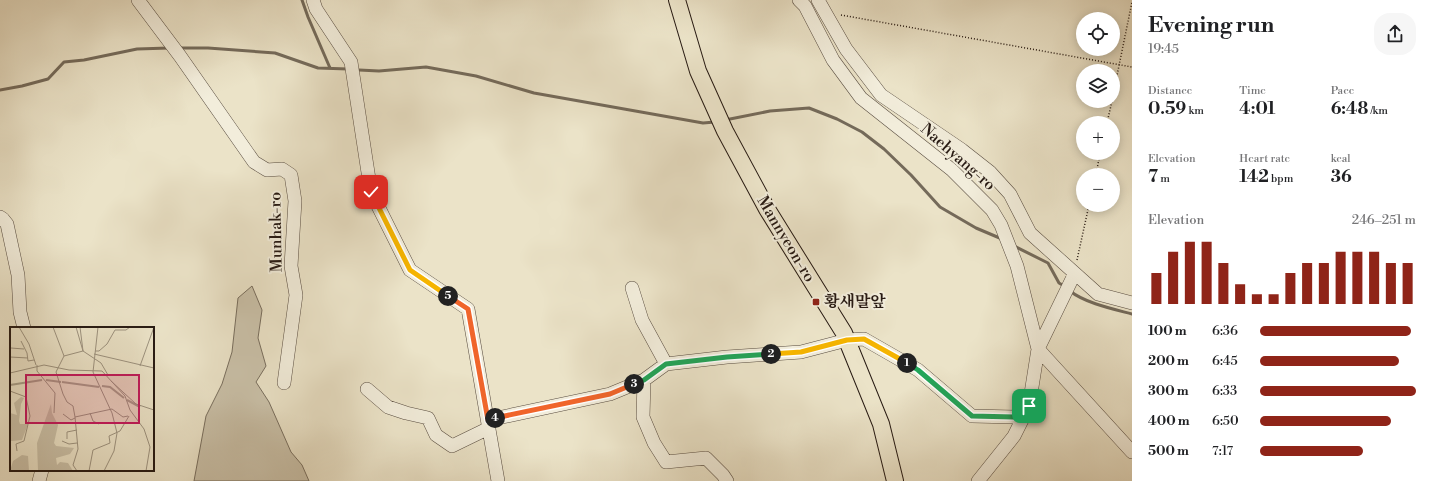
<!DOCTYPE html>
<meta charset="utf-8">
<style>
body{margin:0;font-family:"Libre Bodoni","Noto Serif KR",serif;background:#f6f6f6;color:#202124;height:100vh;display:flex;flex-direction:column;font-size:15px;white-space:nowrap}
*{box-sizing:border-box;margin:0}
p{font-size:13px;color:#757577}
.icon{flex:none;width:22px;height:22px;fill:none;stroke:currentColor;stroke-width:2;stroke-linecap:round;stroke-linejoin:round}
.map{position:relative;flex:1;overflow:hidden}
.drawer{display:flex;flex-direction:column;background:#fff;width:300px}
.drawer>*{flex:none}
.fabs{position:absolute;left:1076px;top:12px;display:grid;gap:8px}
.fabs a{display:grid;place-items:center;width:44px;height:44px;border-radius:50%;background:#fff;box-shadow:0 2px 10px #0003;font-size:20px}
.pin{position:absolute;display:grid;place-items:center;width:34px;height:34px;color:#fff;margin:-17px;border-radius:8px;box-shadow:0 2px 6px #0006}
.km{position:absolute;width:20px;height:20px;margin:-10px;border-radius:50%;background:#222;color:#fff;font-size:11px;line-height:20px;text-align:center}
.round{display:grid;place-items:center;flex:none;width:42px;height:42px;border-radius:16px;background:#f6f6f6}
.head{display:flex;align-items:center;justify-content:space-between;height:68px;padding:0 16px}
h1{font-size:22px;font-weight:800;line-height:30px}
.stats{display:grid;grid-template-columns:repeat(3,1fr);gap:6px;height:68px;padding:4px 16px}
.stats div{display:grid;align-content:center}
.stats b{font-size:17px;font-weight:800}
.stats small{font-size:11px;font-weight:400}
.stats p{font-size:11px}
.chart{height:112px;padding:8px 16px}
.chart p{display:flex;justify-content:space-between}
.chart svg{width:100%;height:72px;margin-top:4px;stroke:#8f2418;stroke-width:6}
ul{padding:0 16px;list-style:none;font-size:13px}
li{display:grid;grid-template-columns:64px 48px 1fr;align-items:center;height:30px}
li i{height:10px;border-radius:5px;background:#8f2418}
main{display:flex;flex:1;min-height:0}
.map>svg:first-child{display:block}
.green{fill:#cac1a9;stroke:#786e5e}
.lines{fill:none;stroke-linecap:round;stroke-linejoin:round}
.stream{stroke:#746a5a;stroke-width:3}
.minor-casing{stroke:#584c40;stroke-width:14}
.major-casing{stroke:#271a13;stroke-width:18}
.path{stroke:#271a13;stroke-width:1.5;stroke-dasharray:1 2;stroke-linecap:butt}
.minor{stroke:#f2eddb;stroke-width:13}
.major{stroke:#ebe3c8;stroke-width:16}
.split-1-casing{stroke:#fff;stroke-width:8}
.split-2-casing{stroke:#fff;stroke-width:8}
.split-3-casing{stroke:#fff;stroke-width:8}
.split-4-casing{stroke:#fff;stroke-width:8}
.split-5-casing{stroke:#fff;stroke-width:8}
.split-6-casing{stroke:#fff;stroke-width:8}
.split-1{stroke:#22a559;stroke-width:5}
.split-2{stroke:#f5b400;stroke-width:5}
.split-3{stroke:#22a559;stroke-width:5}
.split-4{stroke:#f0652b;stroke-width:5}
.split-5{stroke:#f0652b;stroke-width:5}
.split-6{stroke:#f5b400;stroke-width:5}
.poi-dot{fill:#8f2418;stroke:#f2eddb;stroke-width:1.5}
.labels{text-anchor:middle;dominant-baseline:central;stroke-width:4;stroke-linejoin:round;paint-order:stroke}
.street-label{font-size:16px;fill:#271a13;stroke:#f2eddb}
.poi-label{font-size:16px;font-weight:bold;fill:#271a13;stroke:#f2eddb;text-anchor:start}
.inset-river{fill:none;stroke:#a89f8a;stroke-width:2}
.inset-road{fill:none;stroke:#9d9380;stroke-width:1}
.view{fill:#c2185b;fill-opacity:0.15;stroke:#c2185b;stroke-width:2}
.inset-edge{fill:none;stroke:#271a13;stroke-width:2}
</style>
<main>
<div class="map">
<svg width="1132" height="481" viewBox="0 0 1132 481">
<rect width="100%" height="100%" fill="#ebe3c8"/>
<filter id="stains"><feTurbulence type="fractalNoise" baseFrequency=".005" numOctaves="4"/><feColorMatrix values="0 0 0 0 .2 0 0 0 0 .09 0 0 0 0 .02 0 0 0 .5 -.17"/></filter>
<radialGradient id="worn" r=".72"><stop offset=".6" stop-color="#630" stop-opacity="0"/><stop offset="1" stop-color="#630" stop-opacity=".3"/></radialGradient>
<!-- green -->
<path class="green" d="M 252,286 L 262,310 L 258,338 L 266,366 L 256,382 L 269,402 L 291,452 L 302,465 L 309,481 L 194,481 L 206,416 L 222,384 L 232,352 L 238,298 Z"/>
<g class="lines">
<!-- stream -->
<path class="stream" d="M 302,0 L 308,17 L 330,68
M 180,48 L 208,48 L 275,53 L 318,68 L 348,69
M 359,70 L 379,71 L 426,67 L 476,76 L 534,93 L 703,123 L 715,122
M 0,90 L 22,86 L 48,79 L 64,62 L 84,60 L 137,49 L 169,48
M 725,120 L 770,111 L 809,108 L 837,119 L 862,132 L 884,149 L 911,175 L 940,207 L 976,228 L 1002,239
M 1014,246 L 1048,263 L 1059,283 L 1064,286
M 1070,291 C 1085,303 1113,309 1132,314"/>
<!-- minor casing -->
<g class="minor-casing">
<path id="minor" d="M 138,0 L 180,56 L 254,162 L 267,170 L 282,169 L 291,175 L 295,201 L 291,266 L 296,295 L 284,383
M 313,0 L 316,9 L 351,62 L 371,192 L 410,270 L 468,309 L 498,481
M 799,0 L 805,6 L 833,60 L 861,98 L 952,170 L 992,210 L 1001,225 L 1017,266 L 1038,349 L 1132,452
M 818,0 L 846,49 L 881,95 L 962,150 L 990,172 L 1010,194 L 1030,233 L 1098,294 L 1132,303
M 0,217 L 3,219 L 7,224 L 18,275 L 20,312 L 24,328
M 632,288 L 642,320 L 666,364
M 644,380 L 643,417 L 654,443 L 666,462 L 706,458 L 723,475 L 727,481
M 367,389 L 388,407 L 406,413 L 428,418 L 436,435 L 452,446 L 489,428
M 488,420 L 610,394 L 644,380 L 666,364 L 727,357 L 801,352 L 847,340 L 864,339 L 918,370 L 972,416 L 1014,417 L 1029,406 L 1038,349 L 1072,279
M 39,481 L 42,470
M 978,481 L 1014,436 L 1028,408"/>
</g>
<!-- major casing -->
<g class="major-casing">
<path id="major" d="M 677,0 L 698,71 L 725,131 L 767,209 L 844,333 L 881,424 L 895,481"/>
</g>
<!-- path -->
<path class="path" d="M 841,15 L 1132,67
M 1113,95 L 1132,2
M 1107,123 L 1112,101
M 1096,175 L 1100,153
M 1077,260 L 1089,205"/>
<!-- minor -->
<use href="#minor" class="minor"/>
<!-- major -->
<use href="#major" class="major"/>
</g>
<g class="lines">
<!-- split-1 casing -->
<g class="split-1-casing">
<path id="split-1" d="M 907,363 L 918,370 L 972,416 L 1014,417 L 1029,406"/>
</g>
<!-- split-2 casing -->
<g class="split-2-casing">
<path id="split-2" d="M 771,354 L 801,352 L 847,340 L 864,339 L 907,363"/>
</g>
<!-- split-3 casing -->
<g class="split-3-casing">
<path id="split-3" d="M 634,384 L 644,380 L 666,364 L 727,357 L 771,354"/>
</g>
<!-- split-4 casing -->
<g class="split-4-casing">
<path id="split-4" d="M 495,418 L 610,394 L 634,384"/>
</g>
<!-- split-5 casing -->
<g class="split-5-casing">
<path id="split-5" d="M 448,296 L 468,309 L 488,420 L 495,418"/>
</g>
<!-- split-6 casing -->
<g class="split-6-casing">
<path id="split-6" d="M 371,192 L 410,270 L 448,296"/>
</g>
<!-- split-1 -->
<use href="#split-1" class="split-1"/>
<!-- split-2 -->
<use href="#split-2" class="split-2"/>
<!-- split-3 -->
<use href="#split-3" class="split-3"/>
<!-- split-4 -->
<use href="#split-4" class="split-4"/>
<!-- split-5 -->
<use href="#split-5" class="split-5"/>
<!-- split-6 -->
<use href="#split-6" class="split-6"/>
</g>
<!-- markers -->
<rect class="poi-dot" x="812" y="298" width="8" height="8" rx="2"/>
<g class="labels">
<!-- street labels -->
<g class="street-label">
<text transform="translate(958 157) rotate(41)">Naehyang-ro</text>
<text transform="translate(276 232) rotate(-91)">Munhak-ro</text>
<text transform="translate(786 239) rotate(59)">Mannyeon-ro</text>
</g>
<!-- poi labels -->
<g class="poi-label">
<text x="824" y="302">황새말앞</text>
</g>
</g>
<!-- overview -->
<g transform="translate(10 327)">
<rect width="144" height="144" fill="#ebe3c8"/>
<path d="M 11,70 L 14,71 L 11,77 L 9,94 L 10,97 L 18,97 L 12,113 L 2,114 L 0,114 L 0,86 L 7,88 L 4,76 ZM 41,77 L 42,86 L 48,98 L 44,116 L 46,119 L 64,121 L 60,127 L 46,131 L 47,138 L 50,135 L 58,136 L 63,144 L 28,144 L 27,116 ZM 12,128 L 18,129 L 19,144 L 0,144 L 3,134 Z" fill="#cac1a9"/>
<path class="inset-river" d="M 36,53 L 51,55M 52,55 L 89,60M 0,58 L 32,53M 92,59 L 100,60 L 114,71M 117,73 L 130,80"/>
<path class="inset-road" d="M 9,0 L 19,17 L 26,38M 43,0 L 54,29 L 46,45 L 53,67 L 57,75 L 63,79 L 65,90 L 68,122 L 63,138 L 67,144M 70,0 L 73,24 L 91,36 L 98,48M 88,0 L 83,45 L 102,86 L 107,106 L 104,124 L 94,144M 11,14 L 17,26 L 18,34 L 24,33M 1,21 L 14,22M 85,24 L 89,24 L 97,17 L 105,3 L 116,3 L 120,0M 84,27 L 144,41M 54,29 L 73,24 L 66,0M 0,30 L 18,31M 27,38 L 27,44 L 45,66 L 44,86M 130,39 L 144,0M 0,46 L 34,38 L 59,43 L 92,44 L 115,69 L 120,83 L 134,102 L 140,120 L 136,144M 101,54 L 126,77 L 144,83M 0,64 L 16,70 L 20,89 L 14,114 L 6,117 L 7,124M 80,86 L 83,94 L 89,97M 53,87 L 61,93 L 65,91M 65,90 L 102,82 L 113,90 L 118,89M 57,112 L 57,105 L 67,103M 52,114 L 59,117 L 67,116M 79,144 L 83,123 L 100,116 L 99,109 L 110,104 L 119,89"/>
<path class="view" d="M 16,48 L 129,48 L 129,96 L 16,96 Z"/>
<rect width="144" height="144" class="inset-edge"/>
</g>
<rect width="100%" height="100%" filter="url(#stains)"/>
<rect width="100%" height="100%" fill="url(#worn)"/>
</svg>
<div class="fabs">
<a><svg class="icon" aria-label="locate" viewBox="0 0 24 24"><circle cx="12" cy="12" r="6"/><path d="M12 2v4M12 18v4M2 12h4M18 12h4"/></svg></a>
<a><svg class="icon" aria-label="layers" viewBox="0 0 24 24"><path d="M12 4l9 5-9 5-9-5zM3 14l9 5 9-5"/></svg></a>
<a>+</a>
<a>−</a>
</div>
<div class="pin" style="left:1029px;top:406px;background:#1e9e55"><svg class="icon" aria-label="arrive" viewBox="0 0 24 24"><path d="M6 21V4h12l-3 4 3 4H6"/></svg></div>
<div class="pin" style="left:371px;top:192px;background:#d93025"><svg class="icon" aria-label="check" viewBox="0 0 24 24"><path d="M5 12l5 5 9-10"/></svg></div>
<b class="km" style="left:907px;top:363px">1</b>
<b class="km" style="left:771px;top:354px">2</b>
<b class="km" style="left:634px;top:384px">3</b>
<b class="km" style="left:495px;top:418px">4</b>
<b class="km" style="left:448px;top:296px">5</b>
</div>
<section class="drawer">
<div class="head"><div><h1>Evening run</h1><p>19:45</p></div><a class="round"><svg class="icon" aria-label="share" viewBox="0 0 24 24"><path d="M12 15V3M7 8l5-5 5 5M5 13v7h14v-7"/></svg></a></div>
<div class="stats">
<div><p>Distance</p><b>0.59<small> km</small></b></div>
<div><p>Time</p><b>4:01</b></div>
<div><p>Pace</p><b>6:48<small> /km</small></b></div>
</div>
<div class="stats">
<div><p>Elevation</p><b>7<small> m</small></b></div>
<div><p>Heart rate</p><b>142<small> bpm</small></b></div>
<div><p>kcal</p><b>36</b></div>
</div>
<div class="chart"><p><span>Elevation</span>246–251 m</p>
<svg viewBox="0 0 160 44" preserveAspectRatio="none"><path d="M5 44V25M15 44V12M25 44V6M35 44V6M45 44V19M55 44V32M65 44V38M75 44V38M85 44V25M95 44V19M105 44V19M115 44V12M125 44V12M135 44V12M145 44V19M155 44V19"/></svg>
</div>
<ul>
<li><b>100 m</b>6:36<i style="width:97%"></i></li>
<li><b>200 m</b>6:45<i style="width:89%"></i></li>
<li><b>300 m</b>6:33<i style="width:100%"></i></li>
<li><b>400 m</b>6:50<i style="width:84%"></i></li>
<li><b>500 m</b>7:17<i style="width:66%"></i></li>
</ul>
</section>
</main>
